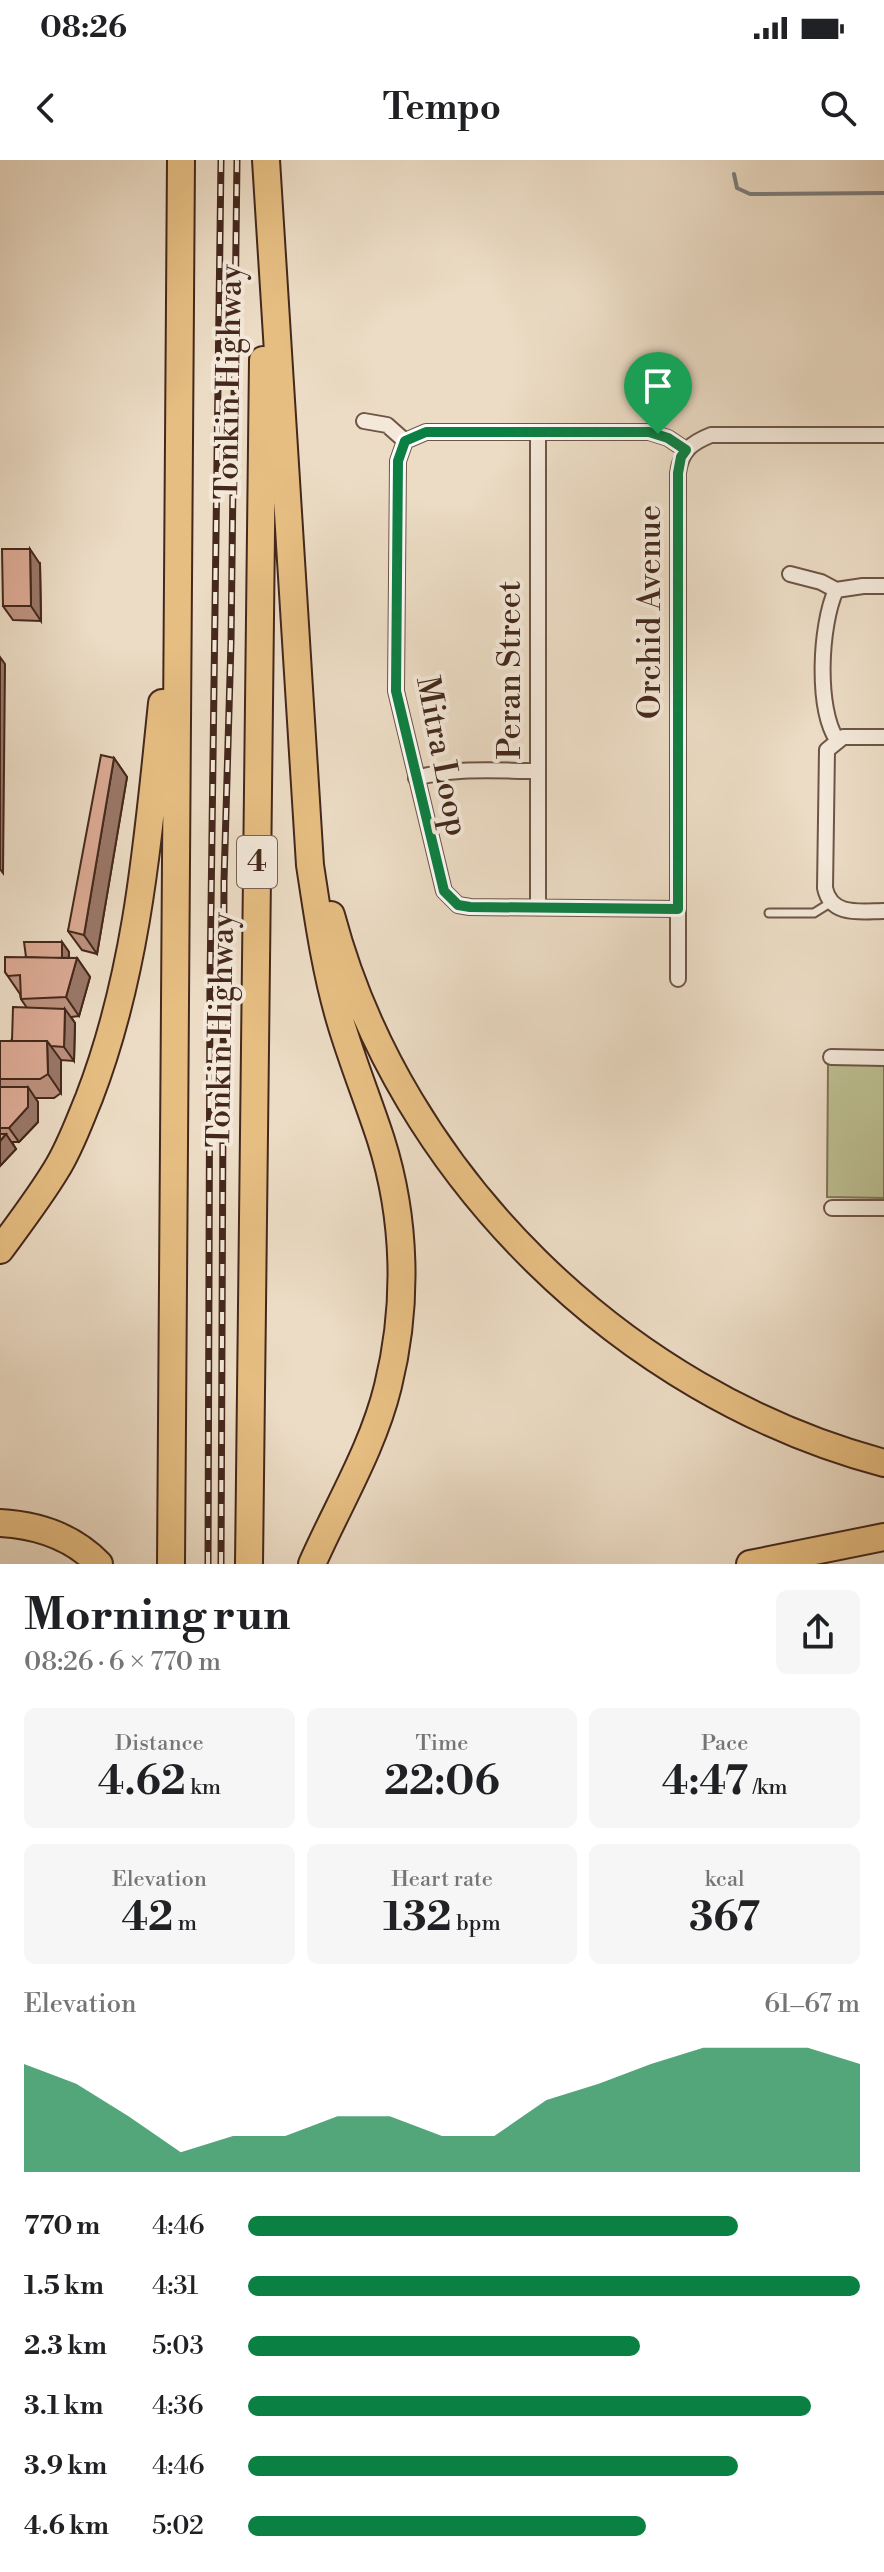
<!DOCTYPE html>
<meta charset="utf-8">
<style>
body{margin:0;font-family:"Libre Bodoni",serif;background:#f6f6f6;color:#202124;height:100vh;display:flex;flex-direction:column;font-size:30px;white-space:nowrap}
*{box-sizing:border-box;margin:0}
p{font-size:26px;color:#757577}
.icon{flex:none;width:44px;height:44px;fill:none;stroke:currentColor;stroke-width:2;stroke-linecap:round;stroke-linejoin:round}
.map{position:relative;height:1404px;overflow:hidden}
.drawer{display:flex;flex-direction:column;background:#fff;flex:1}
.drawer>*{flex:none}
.pin{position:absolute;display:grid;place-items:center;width:68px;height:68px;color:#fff;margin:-82px -34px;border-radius:50% 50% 50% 0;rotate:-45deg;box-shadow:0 0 8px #0007}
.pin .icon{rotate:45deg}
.round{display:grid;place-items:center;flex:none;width:84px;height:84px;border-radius:12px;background:#f6f6f6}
.head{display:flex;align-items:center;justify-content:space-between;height:136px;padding:0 24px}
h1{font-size:44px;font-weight:800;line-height:60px}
.stats{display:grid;grid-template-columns:repeat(3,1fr);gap:12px;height:136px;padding:8px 24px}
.stats div{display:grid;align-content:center;border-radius:12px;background:#f6f6f6;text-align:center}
.stats b{font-size:40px;font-weight:800}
.stats small{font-size:22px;font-weight:400}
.stats p{font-size:22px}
.chart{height:224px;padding:16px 24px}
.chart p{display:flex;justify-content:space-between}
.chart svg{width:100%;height:144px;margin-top:8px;fill:#0b8043;opacity:.7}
ul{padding:0 24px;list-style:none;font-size:26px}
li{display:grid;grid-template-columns:128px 96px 1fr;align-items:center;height:60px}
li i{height:20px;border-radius:10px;background:#0b8043}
.status{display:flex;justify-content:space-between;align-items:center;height:56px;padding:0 40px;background:#fff;direction:ltr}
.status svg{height:22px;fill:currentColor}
header{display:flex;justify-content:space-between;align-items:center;height:104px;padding:0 24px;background:#fff;font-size:36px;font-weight:800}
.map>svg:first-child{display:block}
.green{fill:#bcbf92;stroke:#807457;stroke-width:2}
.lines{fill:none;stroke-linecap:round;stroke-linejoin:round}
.stream{stroke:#7b7e7e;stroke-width:4}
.service-casing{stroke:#6e5546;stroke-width:11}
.minor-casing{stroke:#6e5546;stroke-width:18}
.motorway-casing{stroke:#44281c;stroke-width:30}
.service{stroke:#f3e8d9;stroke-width:7}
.minor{stroke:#f3e8d9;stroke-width:14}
.motorway{stroke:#e6be82;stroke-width:26}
.rail-casing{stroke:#44281c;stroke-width:7}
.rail{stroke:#f3e8d9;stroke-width:4;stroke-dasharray:12;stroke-linecap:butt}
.wall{fill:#bd927f;stroke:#44281c;stroke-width:2}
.shaded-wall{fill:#9a7768;stroke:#44281c;stroke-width:2}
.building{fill:#dcaa94;stroke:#44281c;stroke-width:2}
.route-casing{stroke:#fff;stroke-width:16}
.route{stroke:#0b8043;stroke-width:10}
.labels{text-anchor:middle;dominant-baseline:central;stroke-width:8;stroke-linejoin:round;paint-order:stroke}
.shield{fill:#f3e8d9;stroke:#786255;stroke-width:2}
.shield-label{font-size:30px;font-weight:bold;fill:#44281c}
.street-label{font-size:32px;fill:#44281c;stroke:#f3e8d9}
</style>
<div class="status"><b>08:26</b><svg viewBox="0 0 49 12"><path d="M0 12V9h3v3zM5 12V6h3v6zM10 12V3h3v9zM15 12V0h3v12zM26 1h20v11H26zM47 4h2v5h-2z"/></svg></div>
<header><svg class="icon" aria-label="back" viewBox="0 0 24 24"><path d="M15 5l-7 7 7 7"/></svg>Tempo<svg class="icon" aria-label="search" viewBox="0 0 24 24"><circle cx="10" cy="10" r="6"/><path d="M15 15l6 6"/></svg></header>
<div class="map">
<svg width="884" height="1404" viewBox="0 0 884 1404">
<rect width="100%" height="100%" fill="#ecdcc5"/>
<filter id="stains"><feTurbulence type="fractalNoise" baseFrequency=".0025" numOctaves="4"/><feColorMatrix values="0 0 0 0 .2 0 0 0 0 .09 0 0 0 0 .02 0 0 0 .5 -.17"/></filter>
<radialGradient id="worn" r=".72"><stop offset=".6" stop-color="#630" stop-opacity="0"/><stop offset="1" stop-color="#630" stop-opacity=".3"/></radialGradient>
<!-- green -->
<path class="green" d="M 828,904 L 884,905 L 884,1038 L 827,1037 Z"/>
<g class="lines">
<!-- stream -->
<path class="stream" d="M 734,14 L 737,28 L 750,34 L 884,33"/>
<!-- service casing -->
<g class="service-casing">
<path id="service" d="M 769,753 L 814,753 L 830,743"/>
</g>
<!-- minor casing -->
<g class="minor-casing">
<path id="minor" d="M 364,261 L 387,265 L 405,281
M 538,272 L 538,748
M 790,414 L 821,422 L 836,430
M 884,577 L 843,577 L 827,590 L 825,728 C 831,757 861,751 884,751
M 837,580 C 816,548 820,465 836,430 L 863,426 L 884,426
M 416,618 C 455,607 497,611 538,611
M 678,749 L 470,747 L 458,745 L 444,731 L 396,531 L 398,301 L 405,281 L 426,272 L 649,272 L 668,278 L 686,290
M 678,819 L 678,313 C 681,291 691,283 711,275 L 884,275
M 831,897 L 884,898
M 832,1048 L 884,1048"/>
</g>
<!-- motorway casing -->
<g class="motorway-casing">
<path id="motorway" d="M 266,0 L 310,705 C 318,757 325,809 340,860 C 352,901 368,940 381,980 C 406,1059 408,1145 388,1226 C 373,1288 338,1345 312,1404
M 331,755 C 400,1016 624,1234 884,1303
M 0,1090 C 19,1064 39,1038 56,1010 C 70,988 79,962 89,938 C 138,811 148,678 162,543
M 0,1363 C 37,1365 73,1377 99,1404
M 171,1404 L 181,0
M 249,1404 L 263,200
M 750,1404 L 884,1377"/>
</g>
<!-- service -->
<use href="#service" class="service"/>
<!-- minor -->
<use href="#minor" class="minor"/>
<!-- motorway -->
<use href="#motorway" class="motorway"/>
<!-- rail casing -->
<g class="rail-casing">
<path id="rail" d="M 208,1404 L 210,823 L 221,0
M 221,1404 L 224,721 L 231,482 L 237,0"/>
</g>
<!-- rail -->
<use href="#rail" class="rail"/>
</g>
<!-- wall -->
<path class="wall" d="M 40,404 L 41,461 L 13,460 L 3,446 Z
M 114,598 L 127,617 L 97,794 L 82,790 L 68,771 Z
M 62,782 L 69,792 L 69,798 L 77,798 L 90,817 L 79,856 L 71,857 L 75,863 L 74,901 L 61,900 L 61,933 L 54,938 L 35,938 L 38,942 L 38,962 L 19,982 L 12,982 L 16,989 L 0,1006 L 0,881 L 11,881 L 27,848 L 21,839 L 20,834 L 5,812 L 26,797 Z"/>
<!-- shaded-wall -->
<path class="shaded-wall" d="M 30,389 L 40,404 L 41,461 L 31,446 Z
M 0,497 L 5,504 L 3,713 L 0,709 Z
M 114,598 L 127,617 L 97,794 L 84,775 Z
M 62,782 L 69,792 L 68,810 L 62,801 Z
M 77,798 L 90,817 L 79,856 L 66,837 Z
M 65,849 L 75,863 L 74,901 L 64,887 Z
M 47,881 L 61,900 L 61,933 L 48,914 Z
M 28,927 L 38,942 L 38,962 L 19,982 L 9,968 Z
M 6,974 L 16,989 L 0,1006 L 0,981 Z"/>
<!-- building -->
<path class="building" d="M 2,389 L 30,389 L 31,446 L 3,446 Z
M 101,595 L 114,598 L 84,775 L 68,771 Z
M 24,782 L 62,782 L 62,798 L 26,797 Z
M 5,797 L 77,798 L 66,837 L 21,839 L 20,815 L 8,816 L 5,812 Z
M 13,847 L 65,849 L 64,887 L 51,886 L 47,881 L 12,881 Z
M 0,881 L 47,881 L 48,914 L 40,919 L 0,919 Z
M 0,927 L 28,927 L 28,947 L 9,968 L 0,968 Z
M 0,974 L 6,974 L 0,981 Z"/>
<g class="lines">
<!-- route casing -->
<g class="route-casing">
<path id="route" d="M 426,272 L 649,272 L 668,278 L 686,290 L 681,297 L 678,313 L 678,749 L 470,747 L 458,745 L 444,731 L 396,531 L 398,301 L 405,281 Z"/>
</g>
<!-- route -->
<use href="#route" class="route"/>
</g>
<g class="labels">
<!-- shield labels -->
<rect class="shield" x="237" y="676" width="40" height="52" rx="6"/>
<g class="shield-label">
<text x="257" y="702">4</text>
</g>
<!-- street labels -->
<g class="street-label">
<text transform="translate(229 222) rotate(-89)">Tonkin Highway</text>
<text transform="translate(650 452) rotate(-90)">Orchid Avenue</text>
<text transform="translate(510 510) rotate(-90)">Peran Street</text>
<text transform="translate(442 596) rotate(79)">Mitra Loop</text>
<text transform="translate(221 870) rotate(-89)">Tonkin Highway</text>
</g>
</g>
<rect width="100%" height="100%" filter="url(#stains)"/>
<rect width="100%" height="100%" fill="url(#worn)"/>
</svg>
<div class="pin" style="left:658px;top:274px;background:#1e9e55"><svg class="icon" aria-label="arrive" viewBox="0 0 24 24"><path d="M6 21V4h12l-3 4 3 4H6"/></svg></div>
</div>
<section class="drawer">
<div class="head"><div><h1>Morning run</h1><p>08:26 · 6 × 770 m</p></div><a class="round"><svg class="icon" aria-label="share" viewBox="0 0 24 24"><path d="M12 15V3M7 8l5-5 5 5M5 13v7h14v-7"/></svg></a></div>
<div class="stats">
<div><p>Distance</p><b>4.62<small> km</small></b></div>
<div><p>Time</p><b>22:06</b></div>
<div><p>Pace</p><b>4:47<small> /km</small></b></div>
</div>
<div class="stats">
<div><p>Elevation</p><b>42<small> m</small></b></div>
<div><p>Heart rate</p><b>132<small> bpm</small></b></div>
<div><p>kcal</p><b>367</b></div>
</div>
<div class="chart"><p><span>Elevation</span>61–67 m</p>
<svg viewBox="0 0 160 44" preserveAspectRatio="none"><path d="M0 44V11L10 17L20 27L30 38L40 33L50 33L60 27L70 27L80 33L90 33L100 22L110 17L120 11L130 6L140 6L150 6L160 11V44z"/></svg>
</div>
<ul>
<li><b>770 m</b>4:46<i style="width:80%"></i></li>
<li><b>1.5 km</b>4:31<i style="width:100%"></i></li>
<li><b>2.3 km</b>5:03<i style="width:64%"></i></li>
<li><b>3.1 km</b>4:36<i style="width:92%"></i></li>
<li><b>3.9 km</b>4:46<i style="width:80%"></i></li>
<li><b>4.6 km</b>5:02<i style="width:65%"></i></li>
</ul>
</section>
